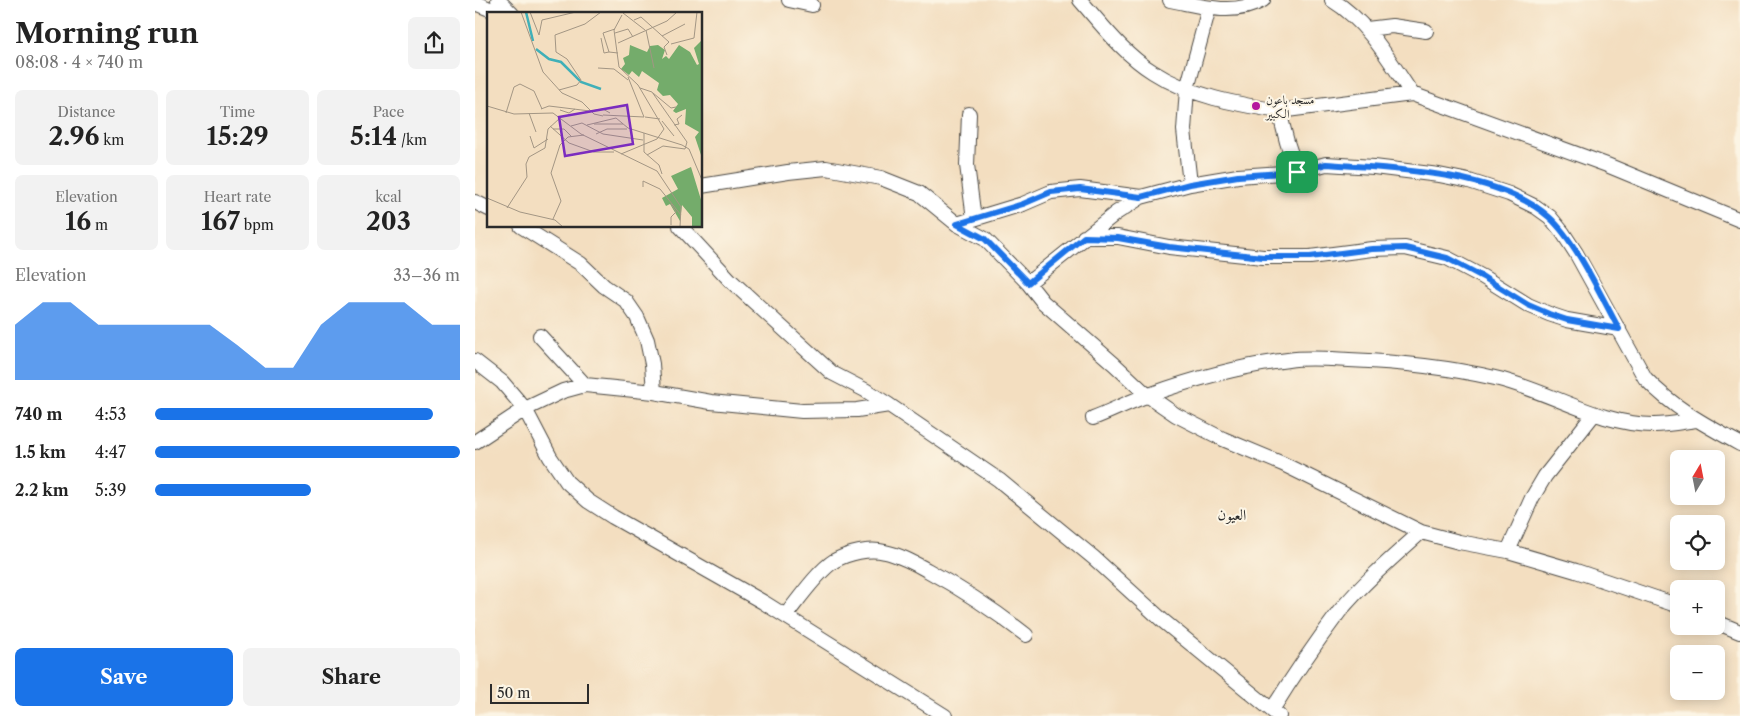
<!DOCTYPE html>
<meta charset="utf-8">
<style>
body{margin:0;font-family:"Libre Caslon Text",Amiri,serif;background:#f2f2f2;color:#222;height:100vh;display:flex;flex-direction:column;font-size:19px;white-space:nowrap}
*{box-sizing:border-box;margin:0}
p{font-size:16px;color:#767676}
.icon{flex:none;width:28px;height:28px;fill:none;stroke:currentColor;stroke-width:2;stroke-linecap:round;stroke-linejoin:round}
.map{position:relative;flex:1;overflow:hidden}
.sheet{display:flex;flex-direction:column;background:#fff;width:475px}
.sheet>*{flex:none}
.needle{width:32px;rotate:10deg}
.controls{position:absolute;left:1195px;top:450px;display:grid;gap:10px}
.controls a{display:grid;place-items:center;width:55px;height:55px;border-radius:8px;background:#fff;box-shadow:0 2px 12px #0003;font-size:25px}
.scale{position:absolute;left:15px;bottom:12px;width:99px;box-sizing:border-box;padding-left:5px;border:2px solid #2b2b2b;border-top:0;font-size:14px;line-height:18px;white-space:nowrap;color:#2b2b2b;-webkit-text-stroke:4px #fcf5e5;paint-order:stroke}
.pin{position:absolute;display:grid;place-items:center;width:42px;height:42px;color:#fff;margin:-21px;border-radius:10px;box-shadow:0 2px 8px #0006}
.round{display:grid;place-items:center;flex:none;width:52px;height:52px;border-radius:8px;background:#f2f2f2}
.overview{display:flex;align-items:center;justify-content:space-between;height:85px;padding:0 15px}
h1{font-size:28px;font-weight:700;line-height:38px}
.metrics{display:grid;grid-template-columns:repeat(3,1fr);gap:8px;height:85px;padding:5px 15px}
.metrics div{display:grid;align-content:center;border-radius:8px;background:#f2f2f2;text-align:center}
.metrics b{font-size:25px;font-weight:700}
.metrics small{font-size:14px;font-weight:400}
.metrics p{font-size:14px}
.chart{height:140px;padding:10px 15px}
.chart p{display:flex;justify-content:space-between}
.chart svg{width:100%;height:90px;margin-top:5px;fill:#1a73e8;opacity:.7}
.action{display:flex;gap:10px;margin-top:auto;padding:10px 15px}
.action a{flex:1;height:58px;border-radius:8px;background:#1a73e8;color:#fff;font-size:20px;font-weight:700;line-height:58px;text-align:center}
.action a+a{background:#f2f2f2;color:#222}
ul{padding:0 15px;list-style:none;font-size:16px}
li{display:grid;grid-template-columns:80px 60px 1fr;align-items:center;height:38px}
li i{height:12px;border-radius:6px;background:#1a73e8}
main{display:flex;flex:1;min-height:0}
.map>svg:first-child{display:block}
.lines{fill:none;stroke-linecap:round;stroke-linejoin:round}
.minor-casing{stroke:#494641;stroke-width:16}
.minor{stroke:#fff;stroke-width:14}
.route-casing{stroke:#fff;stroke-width:10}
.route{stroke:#1a73e8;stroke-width:6}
.poi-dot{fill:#b5179e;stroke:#fcf5e5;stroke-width:2}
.labels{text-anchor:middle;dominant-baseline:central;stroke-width:4;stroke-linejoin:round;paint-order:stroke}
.poi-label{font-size:12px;fill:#2b2b2b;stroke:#fcf5e5;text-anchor:start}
.quarter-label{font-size:15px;fill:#2b2b2b;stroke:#fcf5e5}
.inset-river{fill:none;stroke:#40b0b8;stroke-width:2.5}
.inset-road{fill:none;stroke:#a39684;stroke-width:1}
.view{fill:#7b2cbf;fill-opacity:0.15;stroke:#7b2cbf;stroke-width:2.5}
.inset-edge{fill:none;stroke:#2b2b2b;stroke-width:2.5}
</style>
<main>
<section class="sheet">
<div class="overview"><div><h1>Morning run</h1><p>08:08 · 4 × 740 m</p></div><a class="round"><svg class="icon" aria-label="share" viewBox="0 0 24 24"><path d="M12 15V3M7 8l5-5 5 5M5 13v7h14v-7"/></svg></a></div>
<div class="metrics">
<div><p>Distance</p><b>2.96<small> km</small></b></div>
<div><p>Time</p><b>15:29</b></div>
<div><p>Pace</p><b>5:14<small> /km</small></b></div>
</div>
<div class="metrics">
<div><p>Elevation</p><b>16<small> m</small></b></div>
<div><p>Heart rate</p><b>167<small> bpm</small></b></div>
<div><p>kcal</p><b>203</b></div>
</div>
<div class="chart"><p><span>Elevation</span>33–36 m</p>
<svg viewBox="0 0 160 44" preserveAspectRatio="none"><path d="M0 44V17L10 6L20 6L30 17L40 17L50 17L60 17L70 17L80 27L90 38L100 38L110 17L120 6L130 6L140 6L150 17L160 17V44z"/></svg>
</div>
<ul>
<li><b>740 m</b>4:53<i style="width:91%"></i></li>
<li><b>1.5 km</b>4:47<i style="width:100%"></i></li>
<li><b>2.2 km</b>5:39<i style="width:51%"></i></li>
</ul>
<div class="action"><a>Save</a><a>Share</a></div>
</section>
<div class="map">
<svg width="1265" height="716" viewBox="0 0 1265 716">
<rect width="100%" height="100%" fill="#fcf5e5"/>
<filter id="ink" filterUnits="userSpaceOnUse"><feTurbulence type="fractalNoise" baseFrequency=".02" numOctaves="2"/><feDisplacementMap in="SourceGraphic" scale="10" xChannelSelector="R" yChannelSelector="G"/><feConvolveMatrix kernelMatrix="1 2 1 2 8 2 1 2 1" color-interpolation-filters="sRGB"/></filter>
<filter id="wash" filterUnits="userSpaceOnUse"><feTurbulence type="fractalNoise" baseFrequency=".0096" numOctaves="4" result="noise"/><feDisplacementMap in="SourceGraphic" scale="20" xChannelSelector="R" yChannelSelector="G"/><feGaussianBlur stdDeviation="1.12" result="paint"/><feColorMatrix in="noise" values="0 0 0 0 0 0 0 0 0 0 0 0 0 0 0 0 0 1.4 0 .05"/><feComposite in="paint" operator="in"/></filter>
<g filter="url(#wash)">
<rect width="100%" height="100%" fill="#f3dec0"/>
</g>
<g filter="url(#ink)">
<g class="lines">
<!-- minor casing -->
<g class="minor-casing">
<path id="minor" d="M 23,0 L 37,14
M 314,0 L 337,5
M 605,0 C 627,25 649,54 678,72 C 715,96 761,104 804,111
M 695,0 C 727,6 758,17 788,0
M 857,0 C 893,22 914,60 937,94
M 0,3 L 27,14
M 892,29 L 917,26 L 951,31
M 494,114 L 492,165 L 499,219
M 822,172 L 812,142 L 804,111 L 937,94 L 1132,165 L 1265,220
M 715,184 L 709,130 L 712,89 L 734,8
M 226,186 L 313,172 L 351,168 L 406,178 L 444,193 L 482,224 L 510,239 L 553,283 L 568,302 L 639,364 L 672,395 L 701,415 L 748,439 L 808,464 L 946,532 L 984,542 L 1033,551 L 1101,571 L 1204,606
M 0,202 L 14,209
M 482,224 L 548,204 L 576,192 L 605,189 L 666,197 L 715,184 L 763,176 L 822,172 L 851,164 L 899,167 L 964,175 L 994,181 L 1034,194 L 1061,207 L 1075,217 L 1088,233 L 1101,253 L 1170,378 C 1197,407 1230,425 1265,444
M 46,226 L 106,264 L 129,286 L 151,301 L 162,317 L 172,340 L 177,364 L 179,392
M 205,226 L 255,280 L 357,373 L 390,390 L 414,405 L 524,480 L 619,558 L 687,620 L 804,716
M 609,237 L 643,237 L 694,247 L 788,257 L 835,257 L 897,249 L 930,248 L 972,258 L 1008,277 L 1053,305 L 1074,314 L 1092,320 L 1144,329
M 553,283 L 641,213 L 666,197
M 65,336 L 110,385
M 0,361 L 27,382 L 50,409 L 75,457 L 92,482 L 113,501 L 138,517 L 288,602 L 470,716
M 618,418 C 637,411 655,401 674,395 C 718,379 767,366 813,360 C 833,357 854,359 874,360 C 923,362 972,367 1020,378 C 1073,390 1124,425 1179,425 C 1193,425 1207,422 1221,420
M 0,442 L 50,409 L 88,391 L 110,385 L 179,392 L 236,402 L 327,411 L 382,410 L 414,405
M 1033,551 L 1057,498 L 1070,476 L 1119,414
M 311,615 C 323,600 343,571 359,561 C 373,553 394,548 410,552 C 425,555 439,563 452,570 C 487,589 520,611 551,635
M 1241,622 L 1265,632
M 797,710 C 818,676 840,644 864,612 C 888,583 918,557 946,532"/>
</g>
<!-- minor -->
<use href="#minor" class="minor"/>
</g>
</g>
<g class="lines" filter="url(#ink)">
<!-- route casing -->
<g class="route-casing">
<path id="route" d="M 851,164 C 916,168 1023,172 1074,217 C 1101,241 1126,296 1144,329 L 1092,320 L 1074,314 L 1053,305 L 1008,277 L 972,258 L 930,248 L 897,249 L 835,257 L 788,257 L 694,247 L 643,238 L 609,237 L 553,283 L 510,239 L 482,224 L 548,204 L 576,192 L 605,189 L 666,197 L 715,184 L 763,176 L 822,172 Z"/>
</g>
<!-- route -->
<use href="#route" class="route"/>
</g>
<!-- markers -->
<circle class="poi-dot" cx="781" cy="106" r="5"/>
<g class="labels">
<!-- poi labels -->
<g class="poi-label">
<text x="791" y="99">مسجد باعون<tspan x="791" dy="14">الكبير</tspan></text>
</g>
<!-- quarter labels -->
<g class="quarter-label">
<text x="757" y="514">العيون</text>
</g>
</g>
<!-- overview -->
<g transform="translate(12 12)">
<rect width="215" height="215" fill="#f3dec0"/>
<path d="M 215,28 L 215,146 L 208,125 L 212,120 L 198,112 L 199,97 L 189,101 L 186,99 L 191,92 L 183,83 L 176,84 L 170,78 L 172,71 L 155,59 L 152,65 L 145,59 L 142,63 L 134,57 L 138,52 L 136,46 L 142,43 L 143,33 L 160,40 L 163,34 L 171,33 L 178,38 L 175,47 L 179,44 L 182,47 L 192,33 L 203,40 L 210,53 L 212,52 L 207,36 ZM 204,155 L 215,191 L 215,215 L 205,215 L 205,205 L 195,193 L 193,209 L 183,192 L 179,194 L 175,186 L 191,177 L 184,164 Z" fill="#74ac6b"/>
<path class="inset-river" d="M 39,0 L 46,29M 49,37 L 62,47 L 74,50 L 94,70 L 114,77"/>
<path class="inset-road" d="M 34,0 L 56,60 L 75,81 L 95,90 L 107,102 L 116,104M 43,0 L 52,23 L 55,8 L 89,0M 136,1 L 158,18M 147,8 L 154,5 L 182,30 L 177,35 L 180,43M 128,17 L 116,21 L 122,40 L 131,41M 159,18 L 167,56M 128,21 L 141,17 L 146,25M 175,24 L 198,12M 114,26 L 117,41 L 122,40M 131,31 L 180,9 L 190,0M 184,32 L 207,26 L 210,0M 111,56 L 127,57 L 141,68M 153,76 L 165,80 L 200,130 L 198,137 L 176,134 L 160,143M 72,78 L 90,73 L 94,68 L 80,47 L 69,40 L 68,23 L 98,12 L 114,0M 166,81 L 184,96 L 189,95M 0,94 L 27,102 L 66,101 L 94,122 L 170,159 L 194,195 L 193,215M 54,97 L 62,94 L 103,99M 73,98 L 82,101 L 88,97M 104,99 L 116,97 L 123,101M 19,101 L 27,75 L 33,72 L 47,79 L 55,97M 42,101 L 49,120M 116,103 L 157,105 L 141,65M 158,105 L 173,107M 175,109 L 187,124M 107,112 L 136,112M 100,113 L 129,106 L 141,116 L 195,133 L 202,137 L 215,168M 187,113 L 192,112 L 190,107 L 195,103M 63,114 L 82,131 L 107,140 L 127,140M 84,114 L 95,111 L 116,122 L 156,128M 66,117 L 77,117 L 85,125M 157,121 L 157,140 L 172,153 L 175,162M 109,122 L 120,117 L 140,117M 43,124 L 47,136 L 61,127M 134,142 L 170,127 L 177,117 L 151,73 L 132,55 L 127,18 L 135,3M 156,175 L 156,169 L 173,177 L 194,203M 0,186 L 33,200 L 68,208 L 76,215M 184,192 L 189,200 L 184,205 L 184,213M 20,196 L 40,165 L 39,152 L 42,145 L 58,136 L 61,117 L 73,106M 66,207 L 74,189 L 64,161 L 73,133 L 81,125 L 97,123"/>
<path class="view" d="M 140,93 L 146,132 L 78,144 L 72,105 Z"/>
<rect width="215" height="215" class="inset-edge"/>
</g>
</svg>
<div class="controls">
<a><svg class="needle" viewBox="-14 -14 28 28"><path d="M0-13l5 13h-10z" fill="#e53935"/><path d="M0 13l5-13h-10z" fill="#767676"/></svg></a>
<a><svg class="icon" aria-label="locate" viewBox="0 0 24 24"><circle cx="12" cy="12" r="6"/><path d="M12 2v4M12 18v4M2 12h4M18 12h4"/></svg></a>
<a>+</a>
<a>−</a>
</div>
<div class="scale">50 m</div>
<div class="pin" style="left:822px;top:172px;background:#1e9e55"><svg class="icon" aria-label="arrive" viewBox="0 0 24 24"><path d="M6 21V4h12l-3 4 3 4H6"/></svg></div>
</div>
</main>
